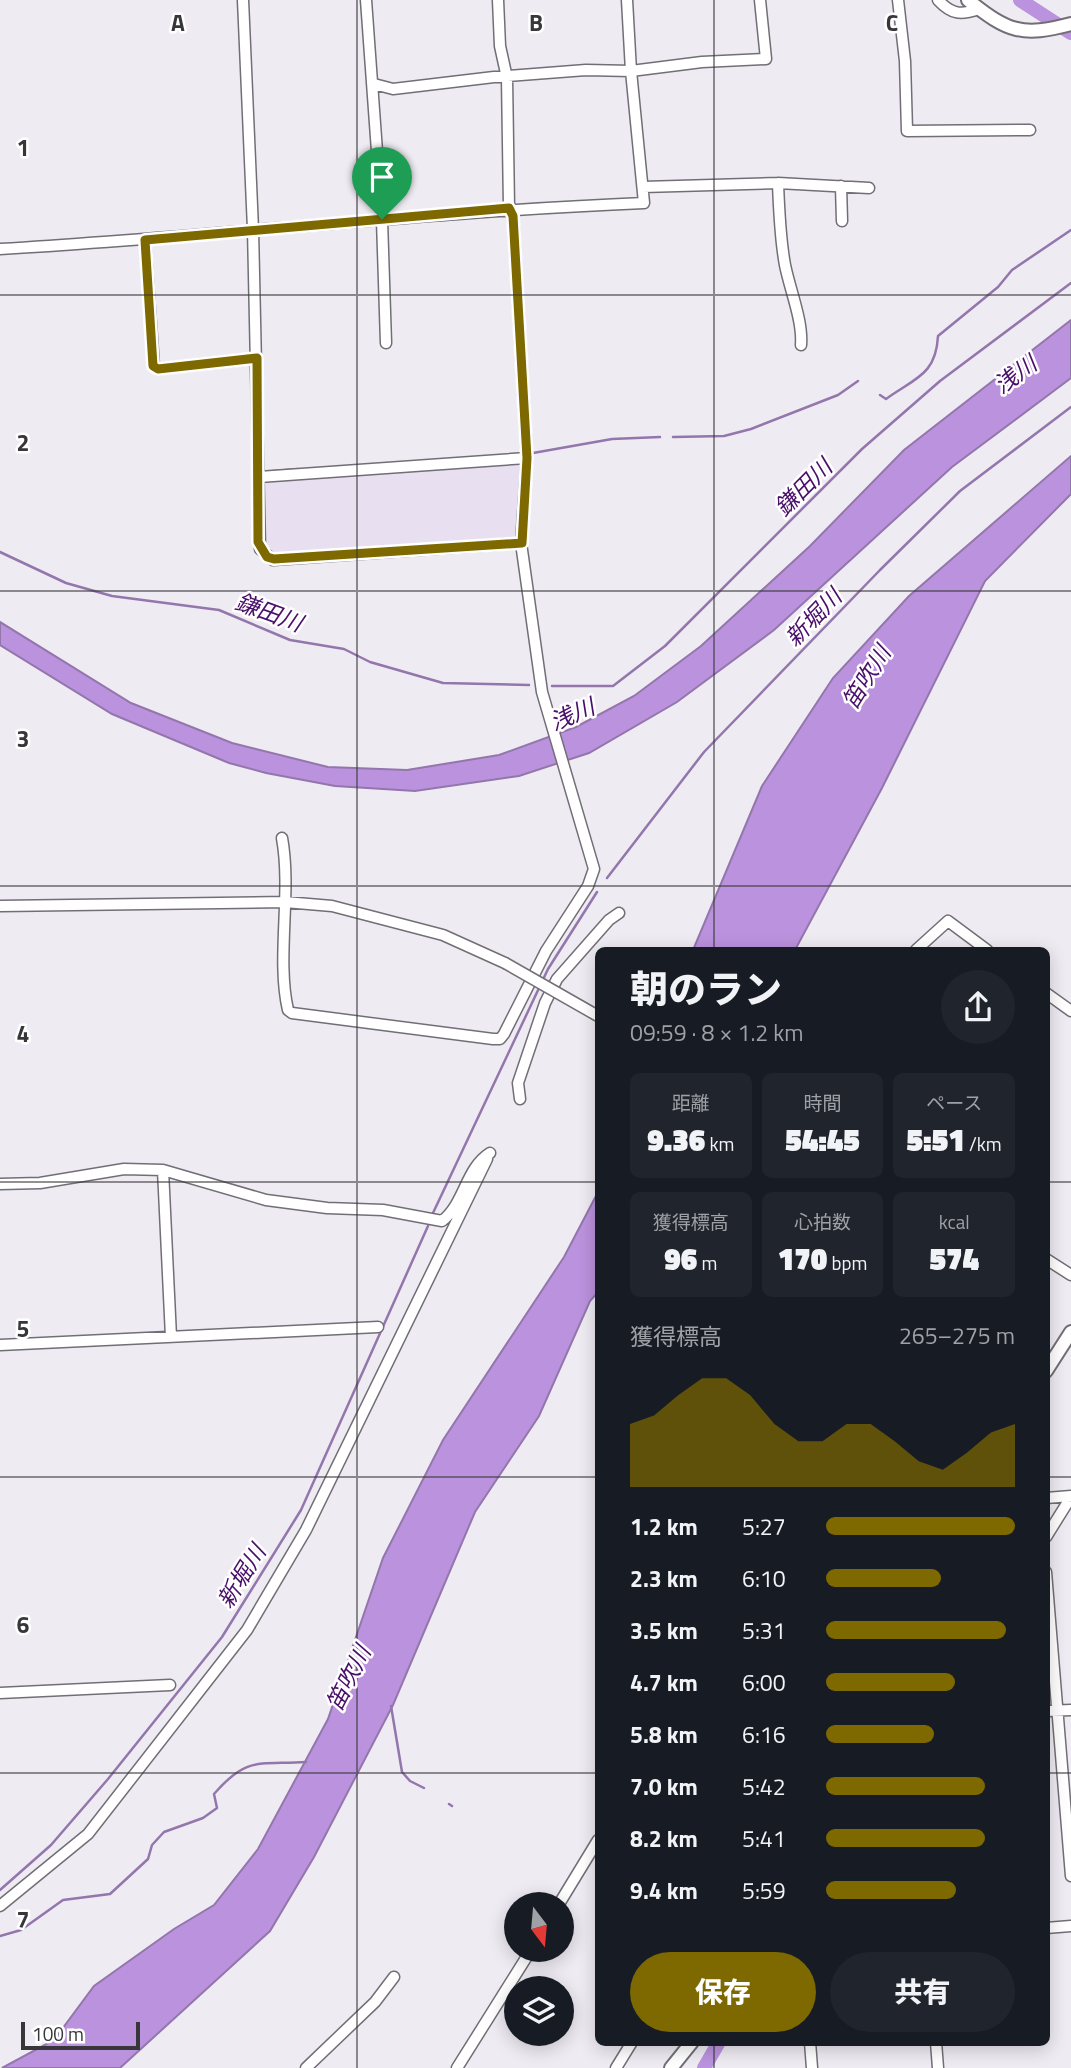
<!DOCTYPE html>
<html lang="ja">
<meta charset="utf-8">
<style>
body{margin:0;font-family:"Titillium Web","Noto Sans JP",sans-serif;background:#20242c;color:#f1f3f6;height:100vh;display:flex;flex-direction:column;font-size:26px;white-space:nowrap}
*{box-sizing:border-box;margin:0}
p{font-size:23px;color:#9ea1a6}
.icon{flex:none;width:38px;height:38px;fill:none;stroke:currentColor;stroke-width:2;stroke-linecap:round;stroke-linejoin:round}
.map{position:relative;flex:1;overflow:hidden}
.sheet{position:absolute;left:595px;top:947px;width:455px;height:1099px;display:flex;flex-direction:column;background:#171b24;border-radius:10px;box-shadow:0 4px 18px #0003}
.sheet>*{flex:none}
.needle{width:46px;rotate:164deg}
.tools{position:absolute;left:504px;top:1892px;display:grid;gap:14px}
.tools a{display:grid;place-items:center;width:70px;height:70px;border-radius:50%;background:#171b24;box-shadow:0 4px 18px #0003;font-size:35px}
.scale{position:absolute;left:21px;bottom:18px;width:119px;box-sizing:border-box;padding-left:7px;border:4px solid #373639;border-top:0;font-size:19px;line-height:24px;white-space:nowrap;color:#373639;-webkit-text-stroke:5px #fff;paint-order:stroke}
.pin{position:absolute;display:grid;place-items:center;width:60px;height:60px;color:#fff;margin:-72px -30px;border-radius:50% 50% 50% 0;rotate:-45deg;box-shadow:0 0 7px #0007}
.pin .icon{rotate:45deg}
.round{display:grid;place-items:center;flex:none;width:74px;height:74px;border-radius:37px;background:#20242c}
.headline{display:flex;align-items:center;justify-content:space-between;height:119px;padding:0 35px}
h1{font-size:38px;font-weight:800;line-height:52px}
.stats{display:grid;grid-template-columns:repeat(3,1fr);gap:10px;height:119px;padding:7px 35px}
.stats div{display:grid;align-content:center;border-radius:10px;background:#20242c;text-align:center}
.stats b{font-size:30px;font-weight:800}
.stats small{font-size:19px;font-weight:400}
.stats p{font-size:19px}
.chart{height:196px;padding:14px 35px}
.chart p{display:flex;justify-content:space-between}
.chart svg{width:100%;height:126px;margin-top:7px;fill:#7e6900;opacity:.7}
.action{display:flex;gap:14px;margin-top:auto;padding:14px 35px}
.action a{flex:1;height:80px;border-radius:42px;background:#7e6900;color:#fff;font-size:28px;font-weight:800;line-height:80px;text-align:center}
.action a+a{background:#20242c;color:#f1f3f6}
ul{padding:0 35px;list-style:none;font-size:23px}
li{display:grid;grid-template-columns:112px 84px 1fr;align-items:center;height:52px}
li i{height:18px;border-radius:9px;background:#7e6900}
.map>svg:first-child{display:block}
.built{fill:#e8e0f0}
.water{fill:#bb92de;stroke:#9376ac;stroke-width:2}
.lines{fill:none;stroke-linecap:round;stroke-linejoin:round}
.stream{stroke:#9376ac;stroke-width:2.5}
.river{stroke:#bb92de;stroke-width:14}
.minor-casing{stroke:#726e75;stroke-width:13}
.major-casing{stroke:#726e75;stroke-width:16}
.minor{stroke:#fff;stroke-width:10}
.major{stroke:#fff;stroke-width:12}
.minor-bridge-casing{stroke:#726e75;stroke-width:13;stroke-linecap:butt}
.minor-bridge{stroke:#fff;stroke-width:10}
.route-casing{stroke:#fff;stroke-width:14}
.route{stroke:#7e6900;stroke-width:9}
.grid{fill:none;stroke:#373639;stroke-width:2;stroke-opacity:0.55}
.labels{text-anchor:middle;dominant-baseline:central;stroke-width:5;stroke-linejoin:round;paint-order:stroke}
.water-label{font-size:23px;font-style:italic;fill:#490f6a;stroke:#fff}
.grid-label{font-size:23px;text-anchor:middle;font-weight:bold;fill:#373639;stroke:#fff;stroke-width:5;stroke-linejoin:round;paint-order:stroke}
</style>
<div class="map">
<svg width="1071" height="2068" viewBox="0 0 1071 2068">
<rect width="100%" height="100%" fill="#efebf3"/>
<!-- built -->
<path class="built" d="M 520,464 L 518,537 L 274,553 L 265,545 L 265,480 Z"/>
<!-- water -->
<path class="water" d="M 1071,320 L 1071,378 L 952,467 L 774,630 L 677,702 L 589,753 L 519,776 L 415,791 L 335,786 L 266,773 L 229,763 L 112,714 L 0,645 L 0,622 L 131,703 L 232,743 L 328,767 L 407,770 L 499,755 L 576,727 L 634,696 L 701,646 L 810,546 L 904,450 Z
M 1071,456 L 1071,494 L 985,581 L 882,788 L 795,950 L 693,950 L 762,786 L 833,678 L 909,596 Z
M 598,1192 L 598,1292 L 590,1301 L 539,1416 L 475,1512 L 393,1705 L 314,1857 L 270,1931 L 120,2068 L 2,2068 L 54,2040 L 94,1986 L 174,1929 L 214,1905 L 258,1849 L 328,1719 L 383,1558 L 443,1440 L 564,1257 Z"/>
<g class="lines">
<!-- stream -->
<path class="stream" d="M 880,395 L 886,399 C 915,378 936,375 938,336 L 998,287 L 1012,270 L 1071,230
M 673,437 L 724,436 L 751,429 L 838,395 L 858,381
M 533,453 L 612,439 L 660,437
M 263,472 L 298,469
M 0,552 L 66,583 L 112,596 L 219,610 L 290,640 L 344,649 L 370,662 L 443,683 L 529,685
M 552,686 L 613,686 L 665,646 L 862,449 L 940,381 L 1071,283
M 607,878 L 704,752 L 880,570 L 960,491 L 1071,407
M 433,1213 L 548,969 L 597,892
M 391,1706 L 402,1772 L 410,1781 L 424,1788
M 449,1804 L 452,1806
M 0,1890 L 51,1845 L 108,1779 L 222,1637 L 301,1510 L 428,1226
M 0,1936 L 21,1930 L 63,1900 L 110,1894 L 148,1859 L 152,1845 L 164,1832 L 203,1818 L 217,1808 L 214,1794 C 247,1756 258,1765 306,1762"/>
<!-- river -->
<path class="river" d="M 1020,0 L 1071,33
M 704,2068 L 719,2042"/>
<!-- minor casing -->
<g class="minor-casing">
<path id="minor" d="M 243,0 L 253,229 L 260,549 L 273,560 L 521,543 L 542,692 L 594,869 L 588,886 L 546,951 L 504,1034 L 500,1039 L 493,1039 L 292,1013 L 288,1010 C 276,958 292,893 282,838
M 366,0 L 382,220 L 386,343
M 498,0 L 500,46 L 507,78 L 509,208 L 513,216 L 527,458 L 521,543
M 898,0 L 905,61 L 907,131 L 1030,130
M 938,0 C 952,15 961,15 979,9
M 374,84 L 393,89 L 494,77 L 586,70 L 631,71 L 702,62 L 766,59 L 760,0
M 778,183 C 779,210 780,238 785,265 C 790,290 803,321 801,345
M 841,186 L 842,221
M 643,187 L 778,183 L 869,188
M 145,240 L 154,366 L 158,369 L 257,358
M 0,249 C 215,236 429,212 644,203 L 631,71 L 627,0
M 259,477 L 527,458
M 0,906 L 285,902 L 332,906 L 443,935 L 505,963
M 916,950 L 948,921 L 987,950
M 1046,993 L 1071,1011
M 520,1099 L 518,1083 L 545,1003 L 557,979 L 609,920 L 619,913
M 163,1170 L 171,1337
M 0,1184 L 40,1183 L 124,1169 L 163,1170 L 266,1200 L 327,1208 L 383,1210 L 442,1221 C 465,1203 465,1169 490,1153
M 1046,1259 L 1071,1275
M 0,1345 L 378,1327
M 1046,1498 L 1071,1496
M 1046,1537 L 1071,1497
M 1046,1572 L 1071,1876
M 0,1693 L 170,1685
M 1046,1711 L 1071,1710
M 559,1904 L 598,1840
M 0,1906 L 88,1834 L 247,1630 L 306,1530 L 487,1159
M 1046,1928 L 1071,1926
M 810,2042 L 812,2068
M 936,2042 L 938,2068
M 306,2068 L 375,2002 L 394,1977
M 457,2068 L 531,1950
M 616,2068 L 632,2042"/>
</g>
<!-- major casing -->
<g class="major-casing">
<path id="major" d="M 968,0 C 1008,32 1022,37 1071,24
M 1046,1371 L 1071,1332
M 671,2068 L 692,2042"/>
</g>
<!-- minor -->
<use href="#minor" class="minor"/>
<!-- major -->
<use href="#major" class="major"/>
<!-- minor-bridge casing -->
<g class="minor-bridge-casing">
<path id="minor-bridge" d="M 505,963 L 598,1016"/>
</g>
<!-- minor-bridge -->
<use href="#minor-bridge" class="minor-bridge"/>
</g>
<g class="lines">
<!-- route casing -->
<g class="route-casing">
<path id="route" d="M 509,208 L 513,216 L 527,458 L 522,543 L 274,559 L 267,557 L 258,542 L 257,358 L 158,369 L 153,366 L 145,240 Z"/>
</g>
<!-- route -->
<use href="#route" class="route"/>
</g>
<!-- grid -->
<path class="grid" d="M 357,0 L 357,2068M 714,0 L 714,950M 0,295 L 1071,295M 0,591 L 1071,591M 0,886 L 1071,886M 0,1182 L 598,1182M 1046,1182 L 1071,1182M 0,1477 L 598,1477M 1046,1477 L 1071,1477M 0,1773 L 598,1773M 1046,1773 L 1071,1773M 714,2042 L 714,2068"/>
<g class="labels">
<!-- water labels -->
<g class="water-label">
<text transform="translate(1015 374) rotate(-36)">浅川</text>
<text transform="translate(803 487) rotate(-45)">鎌田川</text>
<text transform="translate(269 612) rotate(20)">鎌田川</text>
<text transform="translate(813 617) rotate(-46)">新堀川</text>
<text transform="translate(866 677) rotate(-58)">笛吹川</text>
<text transform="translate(572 714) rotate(-23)">浅川</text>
<text transform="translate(241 1576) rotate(-58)">新堀川</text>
<text transform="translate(348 1678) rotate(-63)">笛吹川</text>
</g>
</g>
<g class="grid-label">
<text x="178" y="31">A</text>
<text x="536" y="31">B</text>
<text x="892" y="31">C</text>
<text x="23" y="156">1</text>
<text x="23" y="451">2</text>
<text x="23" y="747">3</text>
<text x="23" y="1042">4</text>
<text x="23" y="1337">5</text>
<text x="23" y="1633">6</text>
<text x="23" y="1928">7</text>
</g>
</svg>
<div class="tools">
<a><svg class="needle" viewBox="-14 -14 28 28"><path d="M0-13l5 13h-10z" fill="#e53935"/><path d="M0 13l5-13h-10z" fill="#9ea1a6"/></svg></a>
<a><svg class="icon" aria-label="layers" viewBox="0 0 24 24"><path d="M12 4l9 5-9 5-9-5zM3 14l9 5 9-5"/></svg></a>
</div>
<div class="scale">100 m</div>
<div class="pin" style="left:382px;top:219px;background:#1e9e55"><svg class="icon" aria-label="arrive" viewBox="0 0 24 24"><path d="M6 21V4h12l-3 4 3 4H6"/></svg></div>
<section class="sheet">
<div class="headline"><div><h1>朝のラン</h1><p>09:59 · 8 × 1.2 km</p></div><a class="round"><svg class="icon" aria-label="share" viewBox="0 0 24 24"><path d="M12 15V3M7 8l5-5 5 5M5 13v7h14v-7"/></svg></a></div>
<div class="stats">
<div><p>距離</p><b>9.36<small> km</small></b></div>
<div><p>時間</p><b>54:45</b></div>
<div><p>ペース</p><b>5:51<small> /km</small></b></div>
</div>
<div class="stats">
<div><p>獲得標高</p><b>96<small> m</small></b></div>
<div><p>心拍数</p><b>170<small> bpm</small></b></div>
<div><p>kcal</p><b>574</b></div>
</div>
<div class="chart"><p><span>獲得標高</span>265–275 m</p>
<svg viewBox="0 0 160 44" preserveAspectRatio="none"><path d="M0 44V22L10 19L20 12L30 6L40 6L50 12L60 22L70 28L80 28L90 22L100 22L110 28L120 35L130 38L140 32L150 25L160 22V44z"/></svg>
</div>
<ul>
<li><b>1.2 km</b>5:27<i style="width:100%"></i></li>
<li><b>2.3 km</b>6:10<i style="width:61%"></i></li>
<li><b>3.5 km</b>5:31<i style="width:95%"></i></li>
<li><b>4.7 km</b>6:00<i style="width:68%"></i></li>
<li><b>5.8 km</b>6:16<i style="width:57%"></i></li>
<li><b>7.0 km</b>5:42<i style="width:84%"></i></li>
<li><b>8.2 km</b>5:41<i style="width:84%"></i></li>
<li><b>9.4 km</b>5:59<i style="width:69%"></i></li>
</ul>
<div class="action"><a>保存</a><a>共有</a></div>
</section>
</div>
